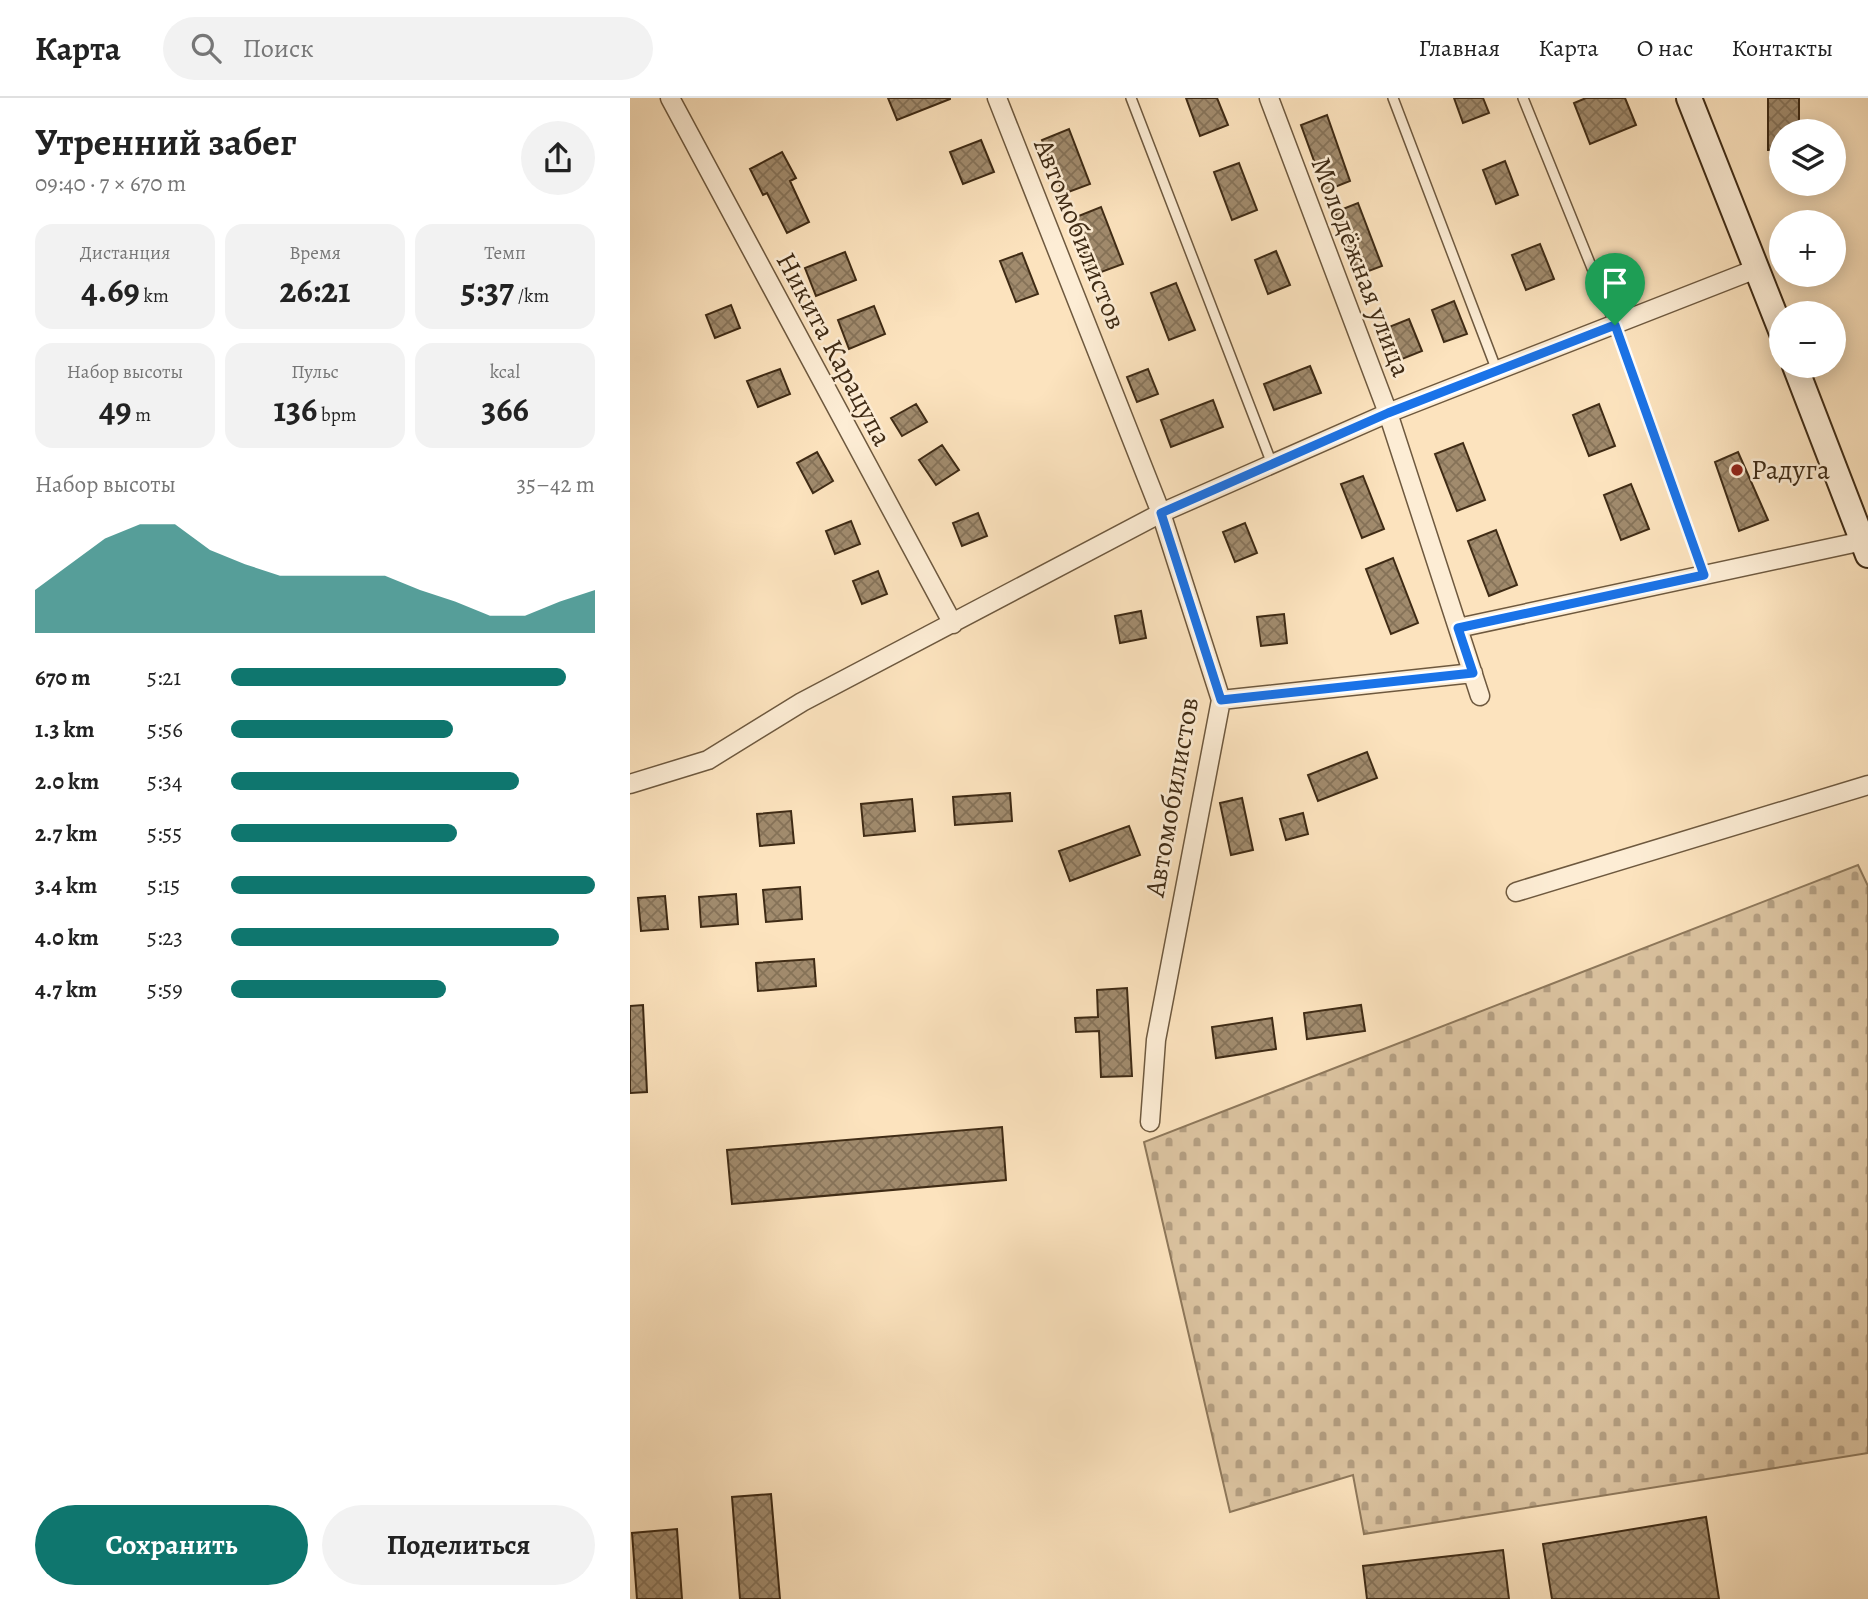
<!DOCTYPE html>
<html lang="ru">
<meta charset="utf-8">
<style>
body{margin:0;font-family:Alegreya,serif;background:#f2f2f2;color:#222;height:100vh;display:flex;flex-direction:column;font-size:26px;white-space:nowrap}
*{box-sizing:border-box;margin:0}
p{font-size:23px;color:#767676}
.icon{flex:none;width:38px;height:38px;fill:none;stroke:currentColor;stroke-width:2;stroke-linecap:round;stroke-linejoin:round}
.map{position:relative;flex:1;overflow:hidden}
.drawer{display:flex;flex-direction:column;background:#fff;width:630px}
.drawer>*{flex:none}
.buttons{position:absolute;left:1139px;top:21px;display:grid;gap:14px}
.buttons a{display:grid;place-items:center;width:77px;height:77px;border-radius:50%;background:#fff;box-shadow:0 4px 18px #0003;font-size:35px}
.pin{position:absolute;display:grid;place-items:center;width:60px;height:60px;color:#fff;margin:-72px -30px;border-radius:50% 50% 50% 0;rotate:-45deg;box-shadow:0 0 7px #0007}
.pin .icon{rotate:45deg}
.round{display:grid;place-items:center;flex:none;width:74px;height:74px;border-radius:37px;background:#f2f2f2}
.head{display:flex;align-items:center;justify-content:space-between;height:119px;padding:0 35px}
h1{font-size:38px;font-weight:700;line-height:52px}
.metrics{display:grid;grid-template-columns:repeat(3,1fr);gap:10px;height:119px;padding:7px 35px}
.metrics div{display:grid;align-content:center;border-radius:18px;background:#f2f2f2;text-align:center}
.metrics b{font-size:35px;font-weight:700}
.metrics small{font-size:19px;font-weight:400}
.metrics p{font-size:19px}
.chart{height:196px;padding:14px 35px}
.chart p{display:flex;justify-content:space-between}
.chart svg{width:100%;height:126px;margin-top:7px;fill:#0f766e;opacity:.7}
.button{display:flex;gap:14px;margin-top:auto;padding:14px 35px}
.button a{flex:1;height:80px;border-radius:42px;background:#0f766e;color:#fff;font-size:28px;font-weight:700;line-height:80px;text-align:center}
.button a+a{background:#f2f2f2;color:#222}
ul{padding:0 35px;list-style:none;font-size:23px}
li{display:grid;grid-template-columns:112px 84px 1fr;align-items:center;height:52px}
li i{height:18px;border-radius:9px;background:#0f766e}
header{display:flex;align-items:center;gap:42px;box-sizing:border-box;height:98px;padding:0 35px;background:#fff;border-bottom:2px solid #e0e0e0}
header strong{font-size:33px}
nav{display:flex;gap:38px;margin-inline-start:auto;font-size:24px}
.search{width:490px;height:63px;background:#f2f2f2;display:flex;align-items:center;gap:18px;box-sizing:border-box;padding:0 24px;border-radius:38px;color:#767676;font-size:26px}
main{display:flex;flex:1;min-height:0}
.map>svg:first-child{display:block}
.cemetery{fill:url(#cemetery-stones);stroke:#8e785b;stroke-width:2}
.building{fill:url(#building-cross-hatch);stroke:#3f2b15;stroke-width:2}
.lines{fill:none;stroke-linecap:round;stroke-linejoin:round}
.lane-casing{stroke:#6e593f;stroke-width:12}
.street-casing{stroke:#6e593f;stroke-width:21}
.secondary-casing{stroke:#3f2b15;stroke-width:28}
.lane{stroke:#fdedd5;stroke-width:9}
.street{stroke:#fdedd5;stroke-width:18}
.secondary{stroke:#fdedd5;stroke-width:24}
.route-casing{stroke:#fff;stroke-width:14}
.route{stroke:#1a73e8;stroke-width:9}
.poi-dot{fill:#8f2418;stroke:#fdedd5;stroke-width:2.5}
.labels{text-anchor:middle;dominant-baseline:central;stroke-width:5;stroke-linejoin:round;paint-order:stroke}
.street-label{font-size:28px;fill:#3f2b15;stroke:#fdedd5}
.poi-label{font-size:28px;fill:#3f2b15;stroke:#fdedd5;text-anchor:start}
</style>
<header>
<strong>Карта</strong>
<div class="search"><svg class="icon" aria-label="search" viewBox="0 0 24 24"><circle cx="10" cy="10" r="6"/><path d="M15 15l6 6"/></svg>Поиск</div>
<nav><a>Главная</a><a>Карта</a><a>О нас</a><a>Контакты</a></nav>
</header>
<main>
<section class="drawer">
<div class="head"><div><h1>Утренний забег</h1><p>09:40 · 7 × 670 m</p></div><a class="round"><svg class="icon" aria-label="share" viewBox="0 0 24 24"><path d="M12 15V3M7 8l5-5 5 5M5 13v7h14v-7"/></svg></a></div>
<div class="metrics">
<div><p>Дистанция</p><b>4.69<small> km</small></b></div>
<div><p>Время</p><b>26:21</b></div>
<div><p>Темп</p><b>5:37<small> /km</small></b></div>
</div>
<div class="metrics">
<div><p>Набор высоты</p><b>49<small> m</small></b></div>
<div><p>Пульс</p><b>136<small> bpm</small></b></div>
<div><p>kcal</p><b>366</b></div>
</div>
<div class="chart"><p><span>Набор высоты</span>35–42 m</p>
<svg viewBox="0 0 160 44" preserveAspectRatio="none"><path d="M0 44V29L10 20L20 11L30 6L40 6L50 15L60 20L70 24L80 24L90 24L100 24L110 29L120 33L130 38L140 38L150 33L160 29V44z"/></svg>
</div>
<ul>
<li><b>670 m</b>5:21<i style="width:92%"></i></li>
<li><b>1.3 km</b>5:56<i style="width:61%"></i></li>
<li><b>2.0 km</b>5:34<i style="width:79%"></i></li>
<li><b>2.7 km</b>5:55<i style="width:62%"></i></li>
<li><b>3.4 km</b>5:15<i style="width:100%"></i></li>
<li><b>4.0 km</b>5:23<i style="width:90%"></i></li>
<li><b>4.7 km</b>5:59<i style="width:59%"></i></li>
</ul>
<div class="button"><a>Сохранить</a><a>Поделиться</a></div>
</section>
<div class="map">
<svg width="1238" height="1501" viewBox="0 0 1238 1501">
<defs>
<pattern id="cemetery-stones" width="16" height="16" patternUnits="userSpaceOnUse" patternTransform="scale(1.75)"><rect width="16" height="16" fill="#dcc4a1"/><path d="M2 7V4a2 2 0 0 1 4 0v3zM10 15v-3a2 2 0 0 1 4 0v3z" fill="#b49f82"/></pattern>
<pattern id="building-cross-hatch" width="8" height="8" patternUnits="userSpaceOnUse" patternTransform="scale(1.75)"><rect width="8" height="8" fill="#a18b6d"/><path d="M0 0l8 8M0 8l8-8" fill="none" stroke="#857258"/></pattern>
</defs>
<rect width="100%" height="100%" fill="#fce3be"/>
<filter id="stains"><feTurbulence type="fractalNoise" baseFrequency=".00286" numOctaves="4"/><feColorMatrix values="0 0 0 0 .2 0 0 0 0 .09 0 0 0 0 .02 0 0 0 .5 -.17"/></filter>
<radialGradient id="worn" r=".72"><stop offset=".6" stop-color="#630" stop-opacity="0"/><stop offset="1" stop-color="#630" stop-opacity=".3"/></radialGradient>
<!-- cemetery -->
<path class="cemetery" d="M 1228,767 L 1238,788 L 1238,1355 L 734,1436 L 723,1377 L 600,1414 L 514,1044 Z"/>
<!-- building -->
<path class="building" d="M 258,0 L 320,0 L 320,1 L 267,22 Z
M 556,0 L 587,0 L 598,27 L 570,38 Z
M 824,0 L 853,0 L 859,15 L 833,25 Z
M 956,0 L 995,0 L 1006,27 L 960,46 L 944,5 Z
M 1138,0 L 1169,0 L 1169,33 L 1152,33 L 1152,52 L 1138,52 Z
M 697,17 L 720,83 L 695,93 L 671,27 Z
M 439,31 L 460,86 L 433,96 L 412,42 Z
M 351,42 L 364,74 L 333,86 L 320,54 Z
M 152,54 L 166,80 L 160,83 L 179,124 L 157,135 L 137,95 L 133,97 L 120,71 Z
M 875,63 L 888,97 L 866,106 L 853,72 Z
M 609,65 L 627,112 L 602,122 L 584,74 Z
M 728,105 L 752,168 L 728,177 L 705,114 Z
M 471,109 L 493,166 L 463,177 L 441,121 Z
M 910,146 L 924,181 L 896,192 L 882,157 Z
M 646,153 L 660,187 L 638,196 L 625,162 Z
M 215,154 L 226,182 L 186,198 L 175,170 Z
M 392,155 L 408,196 L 386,204 L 370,163 Z
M 546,185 L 565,232 L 539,242 L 521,195 Z
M 824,203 L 837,236 L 814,244 L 802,212 Z
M 101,207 L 110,230 L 85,240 L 76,217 Z
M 244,208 L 255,236 L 219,251 L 208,222 Z
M 779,221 L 792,253 L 767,263 L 754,231 Z
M 680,268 L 691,295 L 644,312 L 634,286 Z
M 150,271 L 160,296 L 128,309 L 117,283 Z
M 518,271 L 528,296 L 507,304 L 497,279 Z
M 583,302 L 593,329 L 541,349 L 531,322 Z
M 286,306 L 297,324 L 272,338 L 261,320 Z
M 969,306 L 985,348 L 959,358 L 943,317 Z
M 833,345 L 855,402 L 827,413 L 805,356 Z
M 312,347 L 329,372 L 306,387 L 289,362 Z
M 187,354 L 203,383 L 183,395 L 167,365 Z
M 1108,354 L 1138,422 L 1109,433 L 1085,364 Z
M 733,378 L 754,431 L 732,440 L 711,386 Z
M 1001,386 L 1019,431 L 991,442 L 974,397 Z
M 348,415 L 357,438 L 332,448 L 323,425 Z
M 221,423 L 230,446 L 205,456 L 196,433 Z
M 615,425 L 627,455 L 605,464 L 593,434 Z
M 866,432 L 887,487 L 859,498 L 838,443 Z
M 763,460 L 788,525 L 761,536 L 736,471 Z
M 248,473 L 257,496 L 232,506 L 223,483 Z
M 511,513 L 516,540 L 490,545 L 485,518 Z
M 654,516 L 657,545 L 631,548 L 627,519 Z
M 737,654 L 747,680 L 688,703 L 678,677 Z
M 380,695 L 382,723 L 325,727 L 323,699 Z
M 612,700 L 623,752 L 601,757 L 590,705 Z
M 282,701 L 285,733 L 234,738 L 231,706 Z
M 161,713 L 164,745 L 130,748 L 127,716 Z
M 673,715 L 678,736 L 656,742 L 650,721 Z
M 499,728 L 510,757 L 440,783 L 429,753 Z
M 170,789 L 172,821 L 136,824 L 133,792 Z
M 106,796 L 108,826 L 71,829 L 69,799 Z
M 35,798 L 38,831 L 11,833 L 8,800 Z
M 184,861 L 186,888 L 128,893 L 126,865 Z
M 497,890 L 502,978 L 471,979 L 469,933 L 446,934 L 445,920 L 468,919 L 467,892 Z
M 13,907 L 17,994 L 0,995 L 0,908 Z
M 731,907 L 735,933 L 677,941 L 674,915 Z
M 642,920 L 646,951 L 586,960 L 582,929 Z
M 372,1029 L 376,1082 L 102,1106 L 97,1052 Z
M 141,1396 L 150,1501 L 110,1501 L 102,1399 Z
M 1076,1419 L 1089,1501 L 922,1501 L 913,1446 Z
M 47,1431 L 52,1501 L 7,1501 L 2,1435 Z
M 873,1452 L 879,1501 L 737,1501 L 733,1468 Z"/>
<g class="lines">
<!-- lane casing -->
<g class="lane-casing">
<path id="lane" d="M 501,0 L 642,366
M 763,0 L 867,273
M 893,0 L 985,227 L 1074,477"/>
</g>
<!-- street casing -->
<g class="street-casing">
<path id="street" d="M 40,0 L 323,526
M 367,0 L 531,415 L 591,602 L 526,942 L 520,1024
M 639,0 L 758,315 L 850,598
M 828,530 L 1233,443
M 591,602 L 843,575
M 0,686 L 78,662 L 172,604 L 531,415 L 758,315 L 1126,171
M 886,794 L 1238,687"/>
</g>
<!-- secondary casing -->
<g class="secondary-casing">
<path id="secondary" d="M 1059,0 L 1152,235
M 1165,268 L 1238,457"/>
</g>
<!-- lane -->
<use href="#lane" class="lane"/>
<!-- street -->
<use href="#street" class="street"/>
<!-- secondary -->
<use href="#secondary" class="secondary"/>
</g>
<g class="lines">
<!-- route casing -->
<g class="route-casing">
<path id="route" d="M 985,227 L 1074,477 L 828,530 L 843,575 L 591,602 L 531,415 L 758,315 Z"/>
</g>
<!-- route -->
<use href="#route" class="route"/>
</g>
<!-- markers -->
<circle class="poi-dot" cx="1107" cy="372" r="7"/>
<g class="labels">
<!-- street labels -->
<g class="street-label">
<text transform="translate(450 136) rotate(68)">Автомобилистов</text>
<text transform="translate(731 169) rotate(69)">Молодёжная улица</text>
<text transform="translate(204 251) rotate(62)">Никита Карацупа</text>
<text transform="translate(542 699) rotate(-80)">Автомобилистов</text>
</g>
<!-- poi labels -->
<g class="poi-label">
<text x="1121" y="372">Радуга</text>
</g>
</g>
<rect width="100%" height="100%" filter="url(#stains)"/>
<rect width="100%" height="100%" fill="url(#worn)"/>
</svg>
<div class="buttons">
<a><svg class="icon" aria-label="layers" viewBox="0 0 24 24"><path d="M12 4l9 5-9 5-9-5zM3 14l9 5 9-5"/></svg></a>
<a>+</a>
<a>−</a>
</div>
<div class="pin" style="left:985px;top:227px;background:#1e9e55"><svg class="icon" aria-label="arrive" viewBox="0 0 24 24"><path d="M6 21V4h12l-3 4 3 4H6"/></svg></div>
</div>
</main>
